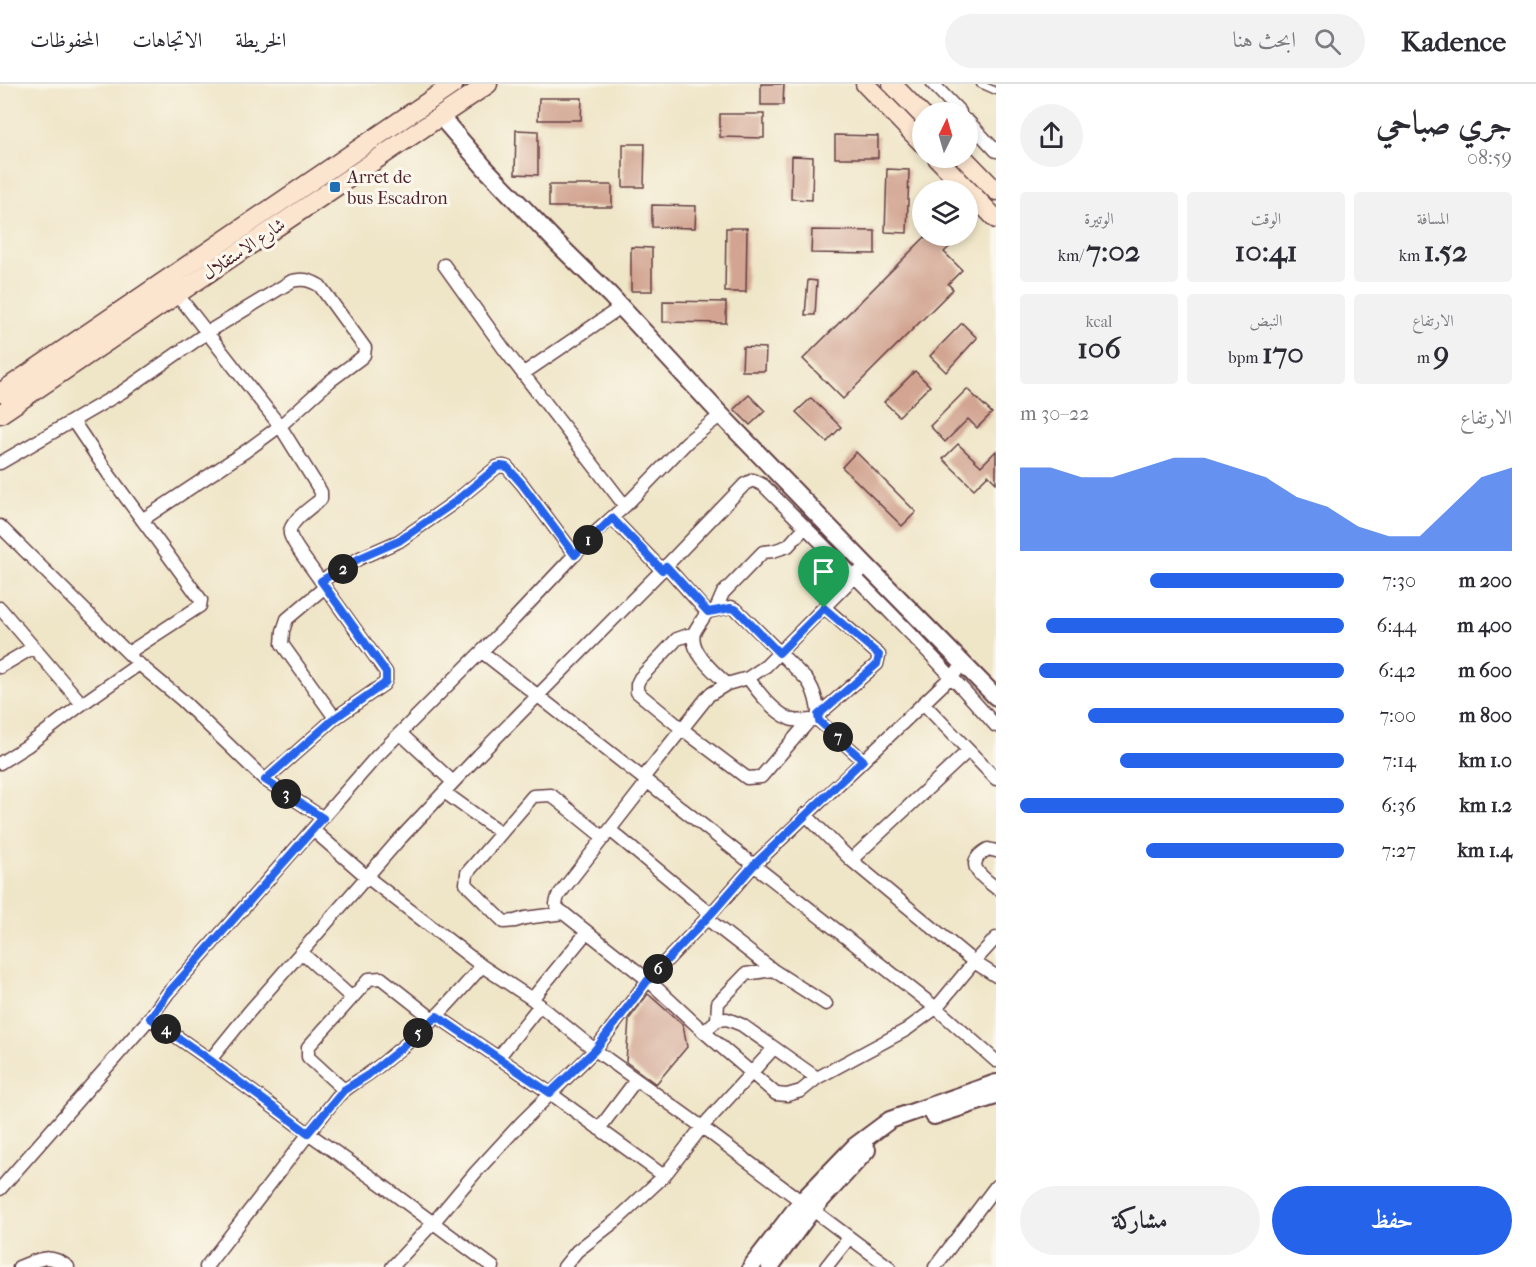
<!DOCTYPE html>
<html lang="ar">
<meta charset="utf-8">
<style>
body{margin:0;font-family:"IM FELL French Canon",Amiri,serif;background:#f2f2f3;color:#2b2b33;direction:rtl;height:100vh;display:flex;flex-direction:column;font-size:22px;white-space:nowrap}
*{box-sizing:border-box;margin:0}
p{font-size:20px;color:#7c7c81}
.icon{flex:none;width:33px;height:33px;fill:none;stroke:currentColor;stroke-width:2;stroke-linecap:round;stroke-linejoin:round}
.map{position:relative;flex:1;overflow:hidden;direction:ltr}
.side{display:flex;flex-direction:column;background:#fff;width:540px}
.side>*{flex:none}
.needle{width:39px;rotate:5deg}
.buttons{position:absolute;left:912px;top:18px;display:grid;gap:12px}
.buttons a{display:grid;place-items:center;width:66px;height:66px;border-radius:50%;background:#fff;box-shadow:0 3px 9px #0003;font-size:30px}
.pin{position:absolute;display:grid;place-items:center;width:51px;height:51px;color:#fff;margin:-62px -26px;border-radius:50% 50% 50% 0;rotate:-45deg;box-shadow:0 0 6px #0007}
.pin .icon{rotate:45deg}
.km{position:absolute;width:30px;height:30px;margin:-15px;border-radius:50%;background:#222;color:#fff;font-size:16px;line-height:30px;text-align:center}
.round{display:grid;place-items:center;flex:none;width:63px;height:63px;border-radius:32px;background:#f2f2f3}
.headline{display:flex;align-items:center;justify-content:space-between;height:102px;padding:0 24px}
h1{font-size:33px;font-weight:700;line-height:45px}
.figures{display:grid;grid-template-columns:repeat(3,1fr);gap:9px;height:102px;padding:6px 24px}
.figures div{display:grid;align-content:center;border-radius:6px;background:#f2f2f3;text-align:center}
.figures b{font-size:30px;font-weight:700}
.figures small{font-size:16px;font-weight:400}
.figures p{font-size:16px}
.chart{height:168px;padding:12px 24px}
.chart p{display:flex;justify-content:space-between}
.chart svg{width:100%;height:108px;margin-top:6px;fill:#2563eb;opacity:.7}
.action{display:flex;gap:12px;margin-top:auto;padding:12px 24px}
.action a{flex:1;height:69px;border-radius:36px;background:#2563eb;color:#fff;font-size:24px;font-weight:700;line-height:69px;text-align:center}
.action a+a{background:#f2f2f3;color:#2b2b33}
ul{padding:0 24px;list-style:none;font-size:20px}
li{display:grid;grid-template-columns:96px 72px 1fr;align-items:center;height:45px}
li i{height:15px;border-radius:8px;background:#2563eb}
header{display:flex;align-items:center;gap:36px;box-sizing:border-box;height:84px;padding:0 30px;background:#fff;border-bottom:2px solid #e1e1e2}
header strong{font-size:28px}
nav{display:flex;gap:33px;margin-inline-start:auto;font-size:21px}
.search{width:420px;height:54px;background:#f2f2f3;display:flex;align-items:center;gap:15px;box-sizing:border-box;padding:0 21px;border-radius:33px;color:#7c7c81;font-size:22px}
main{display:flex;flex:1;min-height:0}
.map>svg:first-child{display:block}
.building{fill:#d2a491}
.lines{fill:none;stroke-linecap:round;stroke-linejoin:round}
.service-casing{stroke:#633d42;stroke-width:9}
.minor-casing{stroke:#633d42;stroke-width:15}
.tertiary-casing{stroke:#633d42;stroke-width:20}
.secondary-casing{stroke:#633d42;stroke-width:21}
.service{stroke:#fff;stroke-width:6}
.minor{stroke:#fff;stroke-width:12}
.tertiary{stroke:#fff;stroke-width:16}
.secondary{stroke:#fce5cf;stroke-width:18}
.route-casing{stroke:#fff;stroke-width:12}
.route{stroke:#2563eb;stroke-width:8}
.poi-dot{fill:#1f6fb2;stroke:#fbf7ec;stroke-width:2}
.labels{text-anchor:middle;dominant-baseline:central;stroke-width:6;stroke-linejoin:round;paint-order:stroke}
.poi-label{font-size:18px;fill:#4a1f2b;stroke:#fbf7ec;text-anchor:start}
.street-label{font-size:18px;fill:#4a1f2b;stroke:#fbf7ec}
</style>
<header>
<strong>Kadence</strong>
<div class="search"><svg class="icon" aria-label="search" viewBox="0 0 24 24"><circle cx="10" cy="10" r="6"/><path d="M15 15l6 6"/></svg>ابحث هنا</div>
<nav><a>الخريطة</a><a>الاتجاهات</a><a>المحفوظات</a></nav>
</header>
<main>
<section class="side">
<div class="headline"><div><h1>جري صباحي</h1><p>08:59</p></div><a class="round"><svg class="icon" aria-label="share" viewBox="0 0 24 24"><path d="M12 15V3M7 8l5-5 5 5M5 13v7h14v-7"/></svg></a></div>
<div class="figures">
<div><p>المسافة</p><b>1.52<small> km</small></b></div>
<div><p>الوقت</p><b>10:41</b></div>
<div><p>الوتيرة</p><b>7:02<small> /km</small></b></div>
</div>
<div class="figures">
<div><p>الارتفاع</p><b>9<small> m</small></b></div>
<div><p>النبض</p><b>170<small> bpm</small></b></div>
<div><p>kcal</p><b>106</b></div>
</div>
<div class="chart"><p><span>الارتفاع</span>22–30 m</p>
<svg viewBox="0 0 160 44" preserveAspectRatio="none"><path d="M0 44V10L10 10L20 14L30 14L40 10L50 6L60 6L70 10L80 14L90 22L100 26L110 34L120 38L130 38L140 26L150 14L160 10V44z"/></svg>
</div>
<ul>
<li><b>200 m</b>7:30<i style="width:60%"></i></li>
<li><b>400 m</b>6:44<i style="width:92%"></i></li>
<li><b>600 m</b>6:42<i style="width:94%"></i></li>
<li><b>800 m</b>7:00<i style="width:79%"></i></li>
<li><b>1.0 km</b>7:14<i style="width:69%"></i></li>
<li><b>1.2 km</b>6:36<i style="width:100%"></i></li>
<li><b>1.4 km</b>7:27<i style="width:61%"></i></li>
</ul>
<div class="action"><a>حفظ</a><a>مشاركة</a></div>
</section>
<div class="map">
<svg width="996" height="1183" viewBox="0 0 996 1183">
<rect width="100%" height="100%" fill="#fbf7ec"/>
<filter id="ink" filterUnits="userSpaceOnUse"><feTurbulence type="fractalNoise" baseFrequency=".0167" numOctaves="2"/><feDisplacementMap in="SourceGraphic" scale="12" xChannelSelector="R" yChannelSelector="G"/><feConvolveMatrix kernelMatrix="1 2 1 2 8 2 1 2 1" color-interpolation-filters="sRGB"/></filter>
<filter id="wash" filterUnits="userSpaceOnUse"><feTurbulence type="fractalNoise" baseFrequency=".008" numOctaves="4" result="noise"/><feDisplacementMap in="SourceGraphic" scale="24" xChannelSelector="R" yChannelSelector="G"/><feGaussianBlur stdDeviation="1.35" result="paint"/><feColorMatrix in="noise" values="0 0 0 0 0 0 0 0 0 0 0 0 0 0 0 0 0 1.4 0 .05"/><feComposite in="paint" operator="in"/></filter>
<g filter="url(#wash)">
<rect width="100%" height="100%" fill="#efe5c7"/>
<g id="blocks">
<!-- building -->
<path class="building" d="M 761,0 L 784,0 L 783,21 L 761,21 Z
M 539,14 L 582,14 L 581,36 L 538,36 Z
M 720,30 L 764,30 L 764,54 L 720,53 Z
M 516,46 L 538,47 L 538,91 L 515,90 Z
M 835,51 L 878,52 L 878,74 L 835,74 Z
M 623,60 L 645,60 L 644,103 L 623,103 Z
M 792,72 L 813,73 L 812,116 L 791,115 Z
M 887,85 L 909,86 L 907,149 L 885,148 Z
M 549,101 L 612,101 L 612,123 L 549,123 Z
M 652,121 L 696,122 L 695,144 L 652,143 Z
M 726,144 L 747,144 L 746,208 L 725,208 Z
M 812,146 L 875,147 L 875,170 L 811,169 Z
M 926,152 L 961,152 L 944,168 L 962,186 L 948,200 L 953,205 L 843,315 L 803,275 Z
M 631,163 L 652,164 L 652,207 L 631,207 Z
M 808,196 L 817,197 L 815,231 L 805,231 Z
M 663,217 L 726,218 L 726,239 L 663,238 Z
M 962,239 L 977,254 L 946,288 L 930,272 Z
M 743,263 L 766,264 L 765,287 L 742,287 Z
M 915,287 L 930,302 L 899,332 L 884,318 Z
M 967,305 L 992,329 L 977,344 L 968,335 L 945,358 L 930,342 Z
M 749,311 L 765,327 L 750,341 L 734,325 Z
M 811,314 L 841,343 L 827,358 L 796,328 Z
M 958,360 L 981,382 L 996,367 L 996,399 L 988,391 L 974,405 L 943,375 Z
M 856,368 L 916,428 L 902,442 L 842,383 Z
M 648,910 L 683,941 L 687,963 L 656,1000 L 626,978 L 629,935 Z"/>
</g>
</g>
<g filter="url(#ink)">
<use href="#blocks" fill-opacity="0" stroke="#633d42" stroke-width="1.5"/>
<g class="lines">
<!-- service casing -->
<g class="service-casing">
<path id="service" d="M 980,0 L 996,7"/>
</g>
<!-- minor casing -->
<g class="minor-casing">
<path id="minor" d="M 933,0 L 960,28
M 968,37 L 996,67
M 444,181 L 504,265 L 625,422
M 524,289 L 621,223
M 73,337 L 110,392 L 201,516 L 200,522 L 128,569
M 0,379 L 122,308 L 208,248 L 292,197 C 303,194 310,196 320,202 L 365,264 L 364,271 L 361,274 L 330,297 L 280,342 L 321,408 L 321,415 C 313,422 288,438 290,450 C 292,457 298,465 302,471 L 386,588 L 386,596 L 384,600 L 335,634 L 265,696
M 612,434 L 662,486
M 142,436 L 246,367 L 280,342 L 177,210
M 0,442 L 132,573
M 666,482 L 707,528
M 321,497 L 360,474 L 399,457 L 452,420 L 497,383 L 504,382 L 507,383 L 522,400 L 575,471
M 325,503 L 287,535 L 283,547 L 282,560 L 335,634
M 0,524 L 82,620
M 716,525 L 723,509 L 763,468 L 773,467 L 788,462 L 805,443
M 694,549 L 677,555 L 640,594 L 637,600 L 637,608 L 682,645 L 747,694 L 761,693 L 810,636
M 482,568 L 936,924 L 996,977
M 0,583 L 34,563
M 748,594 C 759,609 773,627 790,635 C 797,638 807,636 815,636
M 727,600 C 715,589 689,567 694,549 C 697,542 704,534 707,528 L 731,523 L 737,526 L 807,596 C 816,608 818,623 819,637 L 863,676
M 923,619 L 996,695
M 818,631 L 877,580 L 879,571 L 824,523
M 400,649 L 453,698
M 0,679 L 27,662 L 82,620 L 139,580 L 182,616 L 265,696 L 323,734
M 643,694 L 709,611 L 727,600 L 748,594 L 766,582 L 861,486
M 647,698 L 558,812 L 556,820 L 557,824 L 648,896 L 704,948 L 776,1010 L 787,1011 L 801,1007 L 817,994 L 906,946 L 936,924 L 974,878 L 996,854
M 444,708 L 501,749
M 805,730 L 851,776 L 974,878 L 996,892
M 313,746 L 367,793 L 482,882 L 532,915 L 595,966 L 702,1043 L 889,1183
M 610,746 L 711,830
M 996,767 L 988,765 C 962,780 981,792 996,804
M 851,776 L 968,667
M 564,829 L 525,834 L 515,837 L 504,838 L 466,800 L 467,789 L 533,712 L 551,711 L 604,754
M 706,834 L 773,886 L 826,920
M 302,869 L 352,914
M 532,915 L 587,848
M 437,932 L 550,1009 L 664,1092
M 150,934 L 210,976 L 308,1049 L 378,1098 L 493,1183
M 717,936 L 718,919 L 746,890 L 773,886
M 704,948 L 717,936 L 727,935 L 742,941 L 817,994
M 498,974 L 540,921
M 210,976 L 249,928 L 397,758 L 479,671 L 666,482 L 745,400 L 753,396 L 763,401 C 842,480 922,558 996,642
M 344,1006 L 308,973 L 308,963 L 369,895 L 381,894 L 433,935
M 599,1045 L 636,996
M 0,1105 L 150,934 L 168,909 L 194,880 L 377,672 L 514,535 L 597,447 L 625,422 L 687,358 L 721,331
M 19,1183 C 40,1175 49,1168 68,1183
M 206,1183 L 337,1013 C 346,1004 356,998 367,991 C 377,984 387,976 396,968 C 429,943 455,913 482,882
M 392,1183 L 433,1139 L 475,1089 L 521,1039 L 595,966 L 648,896 L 711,830 L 753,782 L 956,588
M 564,1183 L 577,1167 L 618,1135 L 664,1092 L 702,1043 L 774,964
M 826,1183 L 849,1154
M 935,1183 L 996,1102"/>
</g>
<!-- tertiary casing -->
<g class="tertiary-casing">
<path id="tertiary" d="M 440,32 L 485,84 L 557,159 L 610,211 L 721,331 L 866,481 L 996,613
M 934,1032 L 996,1012
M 751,1183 L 801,1118 L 855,1062 L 890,1036 L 996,999
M 770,1183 L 812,1126 L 867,1066"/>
</g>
<!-- secondary casing -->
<g class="secondary-casing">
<path id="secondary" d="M 865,0 L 922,59
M 892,0 L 922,31
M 937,74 L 996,135
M 964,74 L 996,107
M 0,309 L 454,0
M 0,330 L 488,0"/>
</g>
<!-- service -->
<use href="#service" class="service"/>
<!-- minor -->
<use href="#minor" class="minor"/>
<!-- tertiary -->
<use href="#tertiary" class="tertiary"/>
<!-- secondary -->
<use href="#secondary" class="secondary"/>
</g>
</g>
<g class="lines" filter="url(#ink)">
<!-- route casing -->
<g class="route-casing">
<path id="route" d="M 501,382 L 507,383 L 522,400 L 575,471 L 612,434 L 662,486 L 666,482 L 708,528 L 731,524 L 737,526 L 779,569 L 824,524 L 879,571 L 877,580 L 818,631 L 819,637 L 863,676 L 753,782 L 711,830 L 648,896 L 595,966 L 550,1009 L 437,932 L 399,966 L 368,991 L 344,1006 L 308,1049 L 210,976 L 150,934 L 168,909 L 194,880 L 323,734 L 265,696 L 335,634 L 384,600 L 386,597 L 386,588 L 321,497 L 360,474 L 399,457 L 452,420 L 497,383 Z"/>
</g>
<!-- route -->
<use href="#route" class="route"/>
</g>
<!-- markers -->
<rect class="poi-dot" x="329" y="97" width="12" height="12" rx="3"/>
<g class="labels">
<!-- poi labels -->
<g class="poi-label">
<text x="347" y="93">Arret de<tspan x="347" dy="21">bus Escadron</tspan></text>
</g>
<!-- street labels -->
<g class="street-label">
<text transform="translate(244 165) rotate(-34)">شارع الاستقلال</text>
</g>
</g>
</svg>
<div class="buttons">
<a><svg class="needle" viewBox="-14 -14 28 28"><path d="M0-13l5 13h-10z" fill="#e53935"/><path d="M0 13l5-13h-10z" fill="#7c7c81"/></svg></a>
<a><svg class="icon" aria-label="layers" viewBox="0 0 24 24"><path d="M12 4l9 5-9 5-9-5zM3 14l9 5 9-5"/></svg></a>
</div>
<div class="pin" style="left:824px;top:524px;background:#1e9e55"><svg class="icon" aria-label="arrive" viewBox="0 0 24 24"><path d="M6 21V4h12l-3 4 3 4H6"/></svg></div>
<b class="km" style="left:588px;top:456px">1</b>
<b class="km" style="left:343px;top:485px">2</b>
<b class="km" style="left:286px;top:710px">3</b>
<b class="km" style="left:166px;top:945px">4</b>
<b class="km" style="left:418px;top:949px">5</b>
<b class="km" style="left:658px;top:885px">6</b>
<b class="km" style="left:838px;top:653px">7</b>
</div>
</main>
